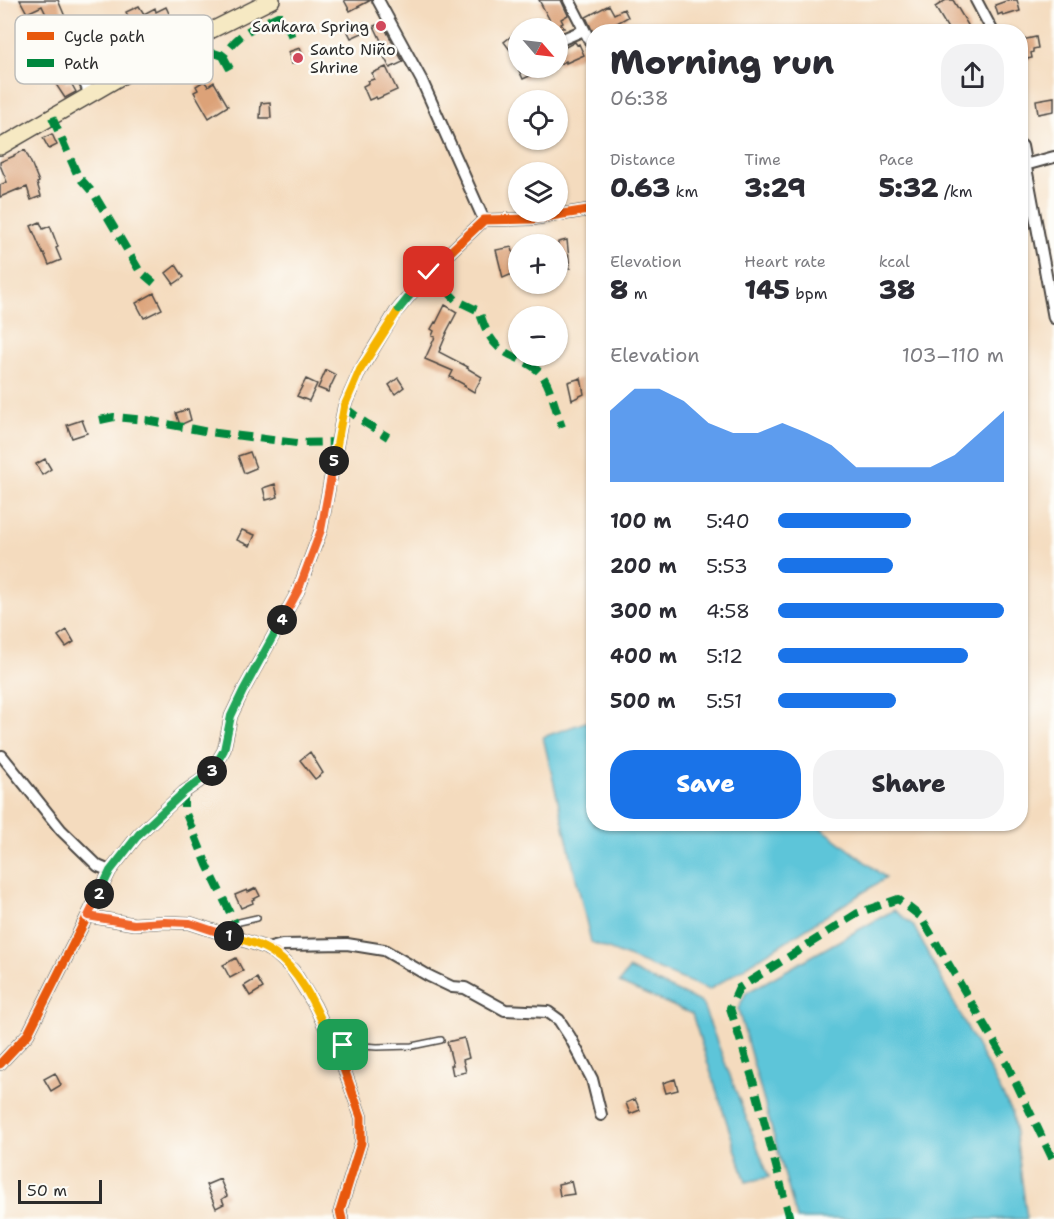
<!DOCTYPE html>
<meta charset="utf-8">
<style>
body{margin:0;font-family:"Shantell Sans",sans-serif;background:#f2f2f3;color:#2b2b33;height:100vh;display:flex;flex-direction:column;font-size:22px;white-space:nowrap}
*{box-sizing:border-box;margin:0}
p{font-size:20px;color:#7c7c81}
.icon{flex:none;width:33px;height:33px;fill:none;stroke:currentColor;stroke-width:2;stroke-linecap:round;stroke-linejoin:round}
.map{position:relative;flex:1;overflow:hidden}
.drawer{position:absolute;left:586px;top:24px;width:442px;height:807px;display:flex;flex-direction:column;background:#fff;border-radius:24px;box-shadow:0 2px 4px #0004}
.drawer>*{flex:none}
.needle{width:39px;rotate:118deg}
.buttons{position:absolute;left:508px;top:18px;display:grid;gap:12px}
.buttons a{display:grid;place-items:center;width:60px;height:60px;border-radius:50%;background:#fff;box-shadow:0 2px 4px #0004;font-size:30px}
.scale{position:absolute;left:18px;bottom:15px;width:84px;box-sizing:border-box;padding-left:6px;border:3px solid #2b2b2b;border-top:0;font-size:16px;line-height:21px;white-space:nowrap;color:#2b2b2b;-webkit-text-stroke:4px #fdfcf7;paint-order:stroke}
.pin{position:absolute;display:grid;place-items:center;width:51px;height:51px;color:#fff;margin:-26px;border-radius:12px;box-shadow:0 3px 9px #0006}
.km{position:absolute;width:30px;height:30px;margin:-15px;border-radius:50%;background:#222;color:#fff;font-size:16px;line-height:30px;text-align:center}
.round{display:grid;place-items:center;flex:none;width:63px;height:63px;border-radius:24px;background:#f2f2f3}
.overview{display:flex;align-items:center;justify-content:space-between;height:102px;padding:0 24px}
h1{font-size:33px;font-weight:800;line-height:45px}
.figures{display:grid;grid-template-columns:repeat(3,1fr);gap:9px;height:102px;padding:6px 24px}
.figures div{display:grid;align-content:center}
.figures b{font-size:26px;font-weight:800}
.figures small{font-size:16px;font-weight:400}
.figures p{font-size:16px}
.chart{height:168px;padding:12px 24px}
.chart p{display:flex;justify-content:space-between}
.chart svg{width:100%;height:108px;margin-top:6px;fill:#1a73e8;opacity:.7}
.button{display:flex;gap:12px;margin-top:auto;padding:12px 24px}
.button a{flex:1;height:69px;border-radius:24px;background:#1a73e8;color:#fff;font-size:24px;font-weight:800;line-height:69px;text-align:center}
.button a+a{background:#f2f2f3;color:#2b2b33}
ul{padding:0 24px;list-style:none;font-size:20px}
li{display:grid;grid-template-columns:96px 72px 1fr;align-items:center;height:45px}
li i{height:15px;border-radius:8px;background:#1a73e8}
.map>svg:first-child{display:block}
.water{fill:#5dc5d9;stroke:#447882;stroke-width:1.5}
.building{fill:#dca278}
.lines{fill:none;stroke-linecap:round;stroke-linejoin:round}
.lane-casing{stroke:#494541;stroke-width:8}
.street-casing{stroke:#494541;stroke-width:14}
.secondary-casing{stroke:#494541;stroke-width:18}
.lane{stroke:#fff;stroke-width:5}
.street{stroke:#fff;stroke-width:10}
.secondary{stroke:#f6e9c3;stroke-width:15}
.quiet{stroke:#00873e;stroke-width:8;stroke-dasharray:15 8;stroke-linecap:butt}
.cycleway-casing{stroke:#fdfcf7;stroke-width:13}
.cycleway{stroke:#e8590c;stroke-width:9}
.split-1-casing{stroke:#fff;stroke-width:12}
.split-2-casing{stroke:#fff;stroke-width:12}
.split-3-casing{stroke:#fff;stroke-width:12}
.split-4-casing{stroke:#fff;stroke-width:12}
.split-5-casing{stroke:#fff;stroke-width:12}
.split-6-casing{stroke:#fff;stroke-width:12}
.split-7-casing{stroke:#fff;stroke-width:12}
.split-1{stroke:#f5b400;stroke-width:8}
.split-2{stroke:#f0652b;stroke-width:8}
.split-3{stroke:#22a559;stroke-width:8}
.split-4{stroke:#22a559;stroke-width:8}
.split-5{stroke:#f0652b;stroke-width:8}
.split-6{stroke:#f5b400;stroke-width:8}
.split-7{stroke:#22a559;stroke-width:8}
.poi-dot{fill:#d1495b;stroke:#fdfcf7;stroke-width:2}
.labels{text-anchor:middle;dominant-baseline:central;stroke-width:5;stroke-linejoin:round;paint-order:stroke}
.poi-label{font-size:16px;fill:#2b2b2b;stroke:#fdfcf7;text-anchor:end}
.key{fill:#fdfcf7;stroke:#bebdba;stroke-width:1.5}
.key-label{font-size:16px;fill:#2b2b2b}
</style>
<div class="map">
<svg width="1054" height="1219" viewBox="0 0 1054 1219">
<rect width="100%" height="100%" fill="#fdfcf7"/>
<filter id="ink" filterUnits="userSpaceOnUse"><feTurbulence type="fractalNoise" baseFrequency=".0167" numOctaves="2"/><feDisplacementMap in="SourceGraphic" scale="12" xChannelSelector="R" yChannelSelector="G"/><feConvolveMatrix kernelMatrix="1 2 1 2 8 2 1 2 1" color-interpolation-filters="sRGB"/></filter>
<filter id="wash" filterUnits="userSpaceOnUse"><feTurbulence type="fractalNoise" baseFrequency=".008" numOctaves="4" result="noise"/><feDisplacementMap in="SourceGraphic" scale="24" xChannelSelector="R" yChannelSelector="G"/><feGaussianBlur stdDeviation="1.35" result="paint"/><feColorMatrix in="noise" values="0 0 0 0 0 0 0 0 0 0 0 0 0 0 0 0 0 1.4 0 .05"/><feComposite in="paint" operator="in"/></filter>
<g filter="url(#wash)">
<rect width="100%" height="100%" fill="#f4dbbe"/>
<!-- water -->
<path class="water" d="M 594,719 L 594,824 L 816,824 L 886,878 L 709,990 L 591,942 L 543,737 Z
M 894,910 L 913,925 L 1013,1114 L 1027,1219 L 797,1219 L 738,1009 L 746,993 Z
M 629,969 L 702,1003 L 769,1177 L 746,1182 L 692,1014 L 619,983 Z"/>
<g id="blocks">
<!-- building -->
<path class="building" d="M 20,0 L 58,0 L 66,19 L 51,25 L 42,6 L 27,13 Z
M 344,0 L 371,0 L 350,11 Z
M 539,0 L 561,0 L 568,15 L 561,19 L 563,23 L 561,24 L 564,28 L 554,28 Z
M 946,0 L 953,0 L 968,25 L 970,32 L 950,32 L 935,7 Z
M 1009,0 L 1017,0 L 1020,11 L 1003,16 L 1002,13 L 998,15 L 995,5 Z
M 609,5 L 614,14 L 624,9 L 628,17 L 601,32 L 593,32 L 586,17 Z
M 139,6 L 144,14 L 155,8 L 156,12 L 166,7 L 172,20 L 156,28 L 154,24 L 134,33 L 127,21 L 130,20 L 126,12 Z
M 365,22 L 369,30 L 351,38 L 347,30 Z
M 382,23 L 403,62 L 390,68 L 382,53 L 386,51 L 374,26 Z
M 519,30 L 519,62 L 504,42 Z
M 1036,37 L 1038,48 L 1033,49 L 1033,52 L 1031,53 L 1032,58 L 1022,60 L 1022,40 Z
M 575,42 L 577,45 L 579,44 L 584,55 L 566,63 L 566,61 L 558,65 L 558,51 Z
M 49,44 L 66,84 L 70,81 L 76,92 L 65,98 L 57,86 L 41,47 Z
M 300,48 L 304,60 L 292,64 L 288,52 Z
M 386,67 L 397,90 L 377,99 L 376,97 L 369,100 L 363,86 L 369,83 L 368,81 L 374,79 L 372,73 Z
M 518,68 L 547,68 L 523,79 Z
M 204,81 L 208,86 L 214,82 L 228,106 L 209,118 L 194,92 L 198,90 L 196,86 Z
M 1054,97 L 1054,111 L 1038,114 L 1036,100 Z
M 270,102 L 271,118 L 260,118 L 261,103 Z
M 52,134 L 57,145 L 49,149 L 43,138 Z
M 25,150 L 32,165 L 39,182 L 37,183 L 41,196 L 31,200 L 27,187 L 19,190 L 19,189 L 0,197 L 0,185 L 7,182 L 0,165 L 0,162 L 14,156 L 14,155 Z
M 40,222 L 43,229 L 50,226 L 58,247 L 56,248 L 61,260 L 49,265 L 44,253 L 43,254 L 31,226 Z
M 567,240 L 570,268 L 558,269 L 558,242 Z
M 512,247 L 517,272 L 503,278 L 496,250 Z
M 176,265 L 184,277 L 174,284 L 166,273 Z
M 154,293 L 162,309 L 144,318 L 136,303 Z
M 445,305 L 457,312 L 446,333 L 447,333 L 439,352 L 468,367 L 467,368 L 482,377 L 474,392 L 464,386 L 465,385 L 450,377 L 453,371 L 425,359 L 435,337 L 432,336 L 434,331 L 431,329 L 435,322 L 436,323 Z
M 326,370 L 336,375 L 328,392 L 318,388 Z
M 398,378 L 404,387 L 395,394 L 389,385 Z
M 581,378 L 584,394 L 572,400 L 568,382 Z
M 306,379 L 317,384 L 309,401 L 297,396 Z
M 188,409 L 191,420 L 180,425 L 176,413 Z
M 82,420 L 87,433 L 72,438 L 67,425 Z
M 250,452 L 256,468 L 244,473 L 238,456 Z
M 45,459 L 51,469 L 42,475 L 36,464 Z
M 275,484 L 278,497 L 266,500 L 263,488 Z
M 242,530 L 255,535 L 250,546 L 237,540 Z
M 67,630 L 74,642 L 66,647 L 58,636 Z
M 310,752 L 323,773 L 315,779 L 300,760 Z
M 256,888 L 260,896 L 252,900 L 253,903 L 241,908 L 235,895 L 247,890 L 248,892 Z
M 236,958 L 243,971 L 230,978 L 223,965 Z
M 257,978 L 263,988 L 250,996 L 244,986 Z
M 464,1038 L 469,1058 L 463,1060 L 466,1072 L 453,1075 L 451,1065 L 453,1065 L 447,1042 Z
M 55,1073 L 61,1085 L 51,1091 L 44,1079 Z
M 675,1079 L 678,1090 L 666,1093 L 663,1083 Z
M 635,1099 L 640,1110 L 630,1114 L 626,1103 Z
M 220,1179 L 227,1196 L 222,1199 L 224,1204 L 216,1208 L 206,1185 Z
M 571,1181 L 574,1194 L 560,1196 L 558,1184 Z"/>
</g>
</g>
<g filter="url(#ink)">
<use href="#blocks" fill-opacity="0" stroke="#494541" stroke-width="1.5"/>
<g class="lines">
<!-- lane casing -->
<g class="lane-casing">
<path id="lane" d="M 242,939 L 235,923 L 257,918
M 334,1044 L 377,1047 L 412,1046 L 441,1040"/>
</g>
<!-- street casing -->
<g class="street-casing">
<path id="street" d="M 378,0 L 422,81 L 484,220
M 569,0 L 594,49
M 976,0 L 993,32
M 62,32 L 72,51 L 90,95
M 558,41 L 584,30
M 1022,146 L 1054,318
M 1025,165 L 1054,157
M 2,756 L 61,830 L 98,866 L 110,871
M 88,916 L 134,924 L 164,922 L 190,923 L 264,947 L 276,954 L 293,970 L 315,1006 L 343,1066 L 361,1117 L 361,1143 L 340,1211 L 342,1219
M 267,949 L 282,945 L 347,944 L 384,950 L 429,976 L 452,987 L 465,988 L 505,1010 L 548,1012 L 559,1020 L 570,1037 L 592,1079 L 601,1115
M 0,1064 L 28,1034 L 110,871 L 139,834 L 184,792 L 210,774 L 224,750 L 231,716 L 243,691 L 298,591 L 321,530 L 344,407 L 360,371 L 395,313 L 429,272 L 484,220 L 532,219 L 594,209"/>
</g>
<!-- secondary casing -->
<g class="secondary-casing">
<path id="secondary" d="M 0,147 L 138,67 L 272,0"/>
</g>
<!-- lane -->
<use href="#lane" class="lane"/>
<!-- street -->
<use href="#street" class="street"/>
<!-- secondary -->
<use href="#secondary" class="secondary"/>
<!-- quiet -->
<path class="quiet" d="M 195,39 L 205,50 L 223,56 C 240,32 252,28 278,16 L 283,16 L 294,42
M 223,56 L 230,69
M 52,117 L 78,176 L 94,194 L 139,270 L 154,283
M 429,272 L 456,300 L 479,311 C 484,325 489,341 502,350 C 515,359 532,362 542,375 C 551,387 556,412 562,427
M 344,407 L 364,422 L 388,437
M 100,420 L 114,417 L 146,420 L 209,432 L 297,443 L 337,442
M 184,792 L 184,809 L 207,865 L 235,923
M 790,1219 L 755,1087 L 730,1008 L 739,988 L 858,913 L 898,899 L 921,917 L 1005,1060 L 1054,1162"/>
<!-- cycleway casing -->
<g class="cycleway-casing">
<path id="cycleway" d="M 88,916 L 134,924 L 164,922 L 190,923 L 264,947 L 276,954 L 293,970 L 315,1006 L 343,1066 L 361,1117 L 361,1143 L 340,1211 L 342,1219
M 0,1064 L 28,1034 L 110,871 L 139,834 L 184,792 L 210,774 L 224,750 L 231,716 L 243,691 L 298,591 L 321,530 L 344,407 L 360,371 L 395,313 L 429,272 L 484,220 L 532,219 L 594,209"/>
</g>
<!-- cycleway -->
<use href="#cycleway" class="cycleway"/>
</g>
</g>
<g class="lines" filter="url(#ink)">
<!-- split-1 casing -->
<g class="split-1-casing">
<path id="split-1" d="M 229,936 C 244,940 260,944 273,953 C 302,971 318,1013 332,1043 L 343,1045"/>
</g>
<!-- split-2 casing -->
<g class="split-2-casing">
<path id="split-2" d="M 99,894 L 88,916 L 134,924 L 164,922 L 190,923 L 229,936"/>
</g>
<!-- split-3 casing -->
<g class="split-3-casing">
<path id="split-3" d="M 99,894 L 110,871 L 139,834 L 184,792 L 212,771"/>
</g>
<!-- split-4 casing -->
<g class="split-4-casing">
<path id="split-4" d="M 212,771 L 224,750 L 231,716 L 243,691 L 282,620"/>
</g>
<!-- split-5 casing -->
<g class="split-5-casing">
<path id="split-5" d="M 282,620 L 298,591 L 321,530 L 334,461"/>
</g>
<!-- split-6 casing -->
<g class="split-6-casing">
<path id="split-6" d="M 334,461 L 344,407 L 360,370 L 399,309"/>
</g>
<!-- split-7 casing -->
<g class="split-7-casing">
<path id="split-7" d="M 399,309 L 429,272"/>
</g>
<!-- split-1 -->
<use href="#split-1" class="split-1"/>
<!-- split-2 -->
<use href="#split-2" class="split-2"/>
<!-- split-3 -->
<use href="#split-3" class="split-3"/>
<!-- split-4 -->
<use href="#split-4" class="split-4"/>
<!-- split-5 -->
<use href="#split-5" class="split-5"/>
<!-- split-6 -->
<use href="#split-6" class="split-6"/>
<!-- split-7 -->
<use href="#split-7" class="split-7"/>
</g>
<!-- markers -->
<g class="poi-dot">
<circle cx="381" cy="26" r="6"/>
<circle cx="298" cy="58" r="6"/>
</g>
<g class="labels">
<!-- poi labels -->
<g class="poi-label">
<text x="369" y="26">Sankara Spring</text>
<text x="310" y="49" text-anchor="start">Santo Niño<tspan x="310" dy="18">Shrine</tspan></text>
</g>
</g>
<!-- legend -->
<rect x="15" y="15" width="198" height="69" rx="9" class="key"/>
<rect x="27" y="32" width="27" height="8" fill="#e8590c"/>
<rect x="27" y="59" width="27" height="8" fill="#00873e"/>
<g class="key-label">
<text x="64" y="42">Cycle path</text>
<text x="64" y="69">Path</text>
</g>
</svg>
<div class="buttons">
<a><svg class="needle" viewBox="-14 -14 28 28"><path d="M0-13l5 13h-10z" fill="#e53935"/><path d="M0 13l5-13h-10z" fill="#7c7c81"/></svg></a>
<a><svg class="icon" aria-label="locate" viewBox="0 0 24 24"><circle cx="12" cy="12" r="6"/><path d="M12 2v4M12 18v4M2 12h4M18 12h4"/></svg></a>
<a><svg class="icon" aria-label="layers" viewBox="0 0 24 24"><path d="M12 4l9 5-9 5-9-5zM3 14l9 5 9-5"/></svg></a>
<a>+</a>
<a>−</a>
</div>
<div class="scale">50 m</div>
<div class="pin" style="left:343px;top:1045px;background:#1e9e55"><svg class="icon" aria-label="arrive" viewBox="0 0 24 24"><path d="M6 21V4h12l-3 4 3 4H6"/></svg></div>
<div class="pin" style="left:429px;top:272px;background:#d93025"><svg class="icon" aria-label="check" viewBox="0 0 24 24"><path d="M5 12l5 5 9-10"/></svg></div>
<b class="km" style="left:229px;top:936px">1</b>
<b class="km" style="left:99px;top:894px">2</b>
<b class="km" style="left:212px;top:771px">3</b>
<b class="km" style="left:282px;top:620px">4</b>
<b class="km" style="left:334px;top:461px">5</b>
<section class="drawer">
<div class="overview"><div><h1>Morning run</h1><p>06:38</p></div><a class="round"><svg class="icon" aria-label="share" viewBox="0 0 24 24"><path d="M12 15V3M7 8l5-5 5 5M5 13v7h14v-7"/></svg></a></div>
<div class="figures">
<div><p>Distance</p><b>0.63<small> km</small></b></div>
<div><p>Time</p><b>3:29</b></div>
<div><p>Pace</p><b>5:32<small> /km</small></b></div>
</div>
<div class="figures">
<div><p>Elevation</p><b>8<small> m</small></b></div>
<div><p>Heart rate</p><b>145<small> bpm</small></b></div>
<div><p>kcal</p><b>38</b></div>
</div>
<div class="chart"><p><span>Elevation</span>103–110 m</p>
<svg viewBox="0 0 160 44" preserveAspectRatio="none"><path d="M0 44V15L10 6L20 6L30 11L40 20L50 24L60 24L70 20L80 24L90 29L100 38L110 38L120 38L130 38L140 33L150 24L160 15V44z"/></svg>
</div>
<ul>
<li><b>100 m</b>5:40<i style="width:59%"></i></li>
<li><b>200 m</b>5:53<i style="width:51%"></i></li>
<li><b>300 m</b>4:58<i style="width:100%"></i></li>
<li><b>400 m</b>5:12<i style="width:84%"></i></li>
<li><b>500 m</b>5:51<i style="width:52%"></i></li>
</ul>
<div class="button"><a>Save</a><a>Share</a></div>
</section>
</div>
